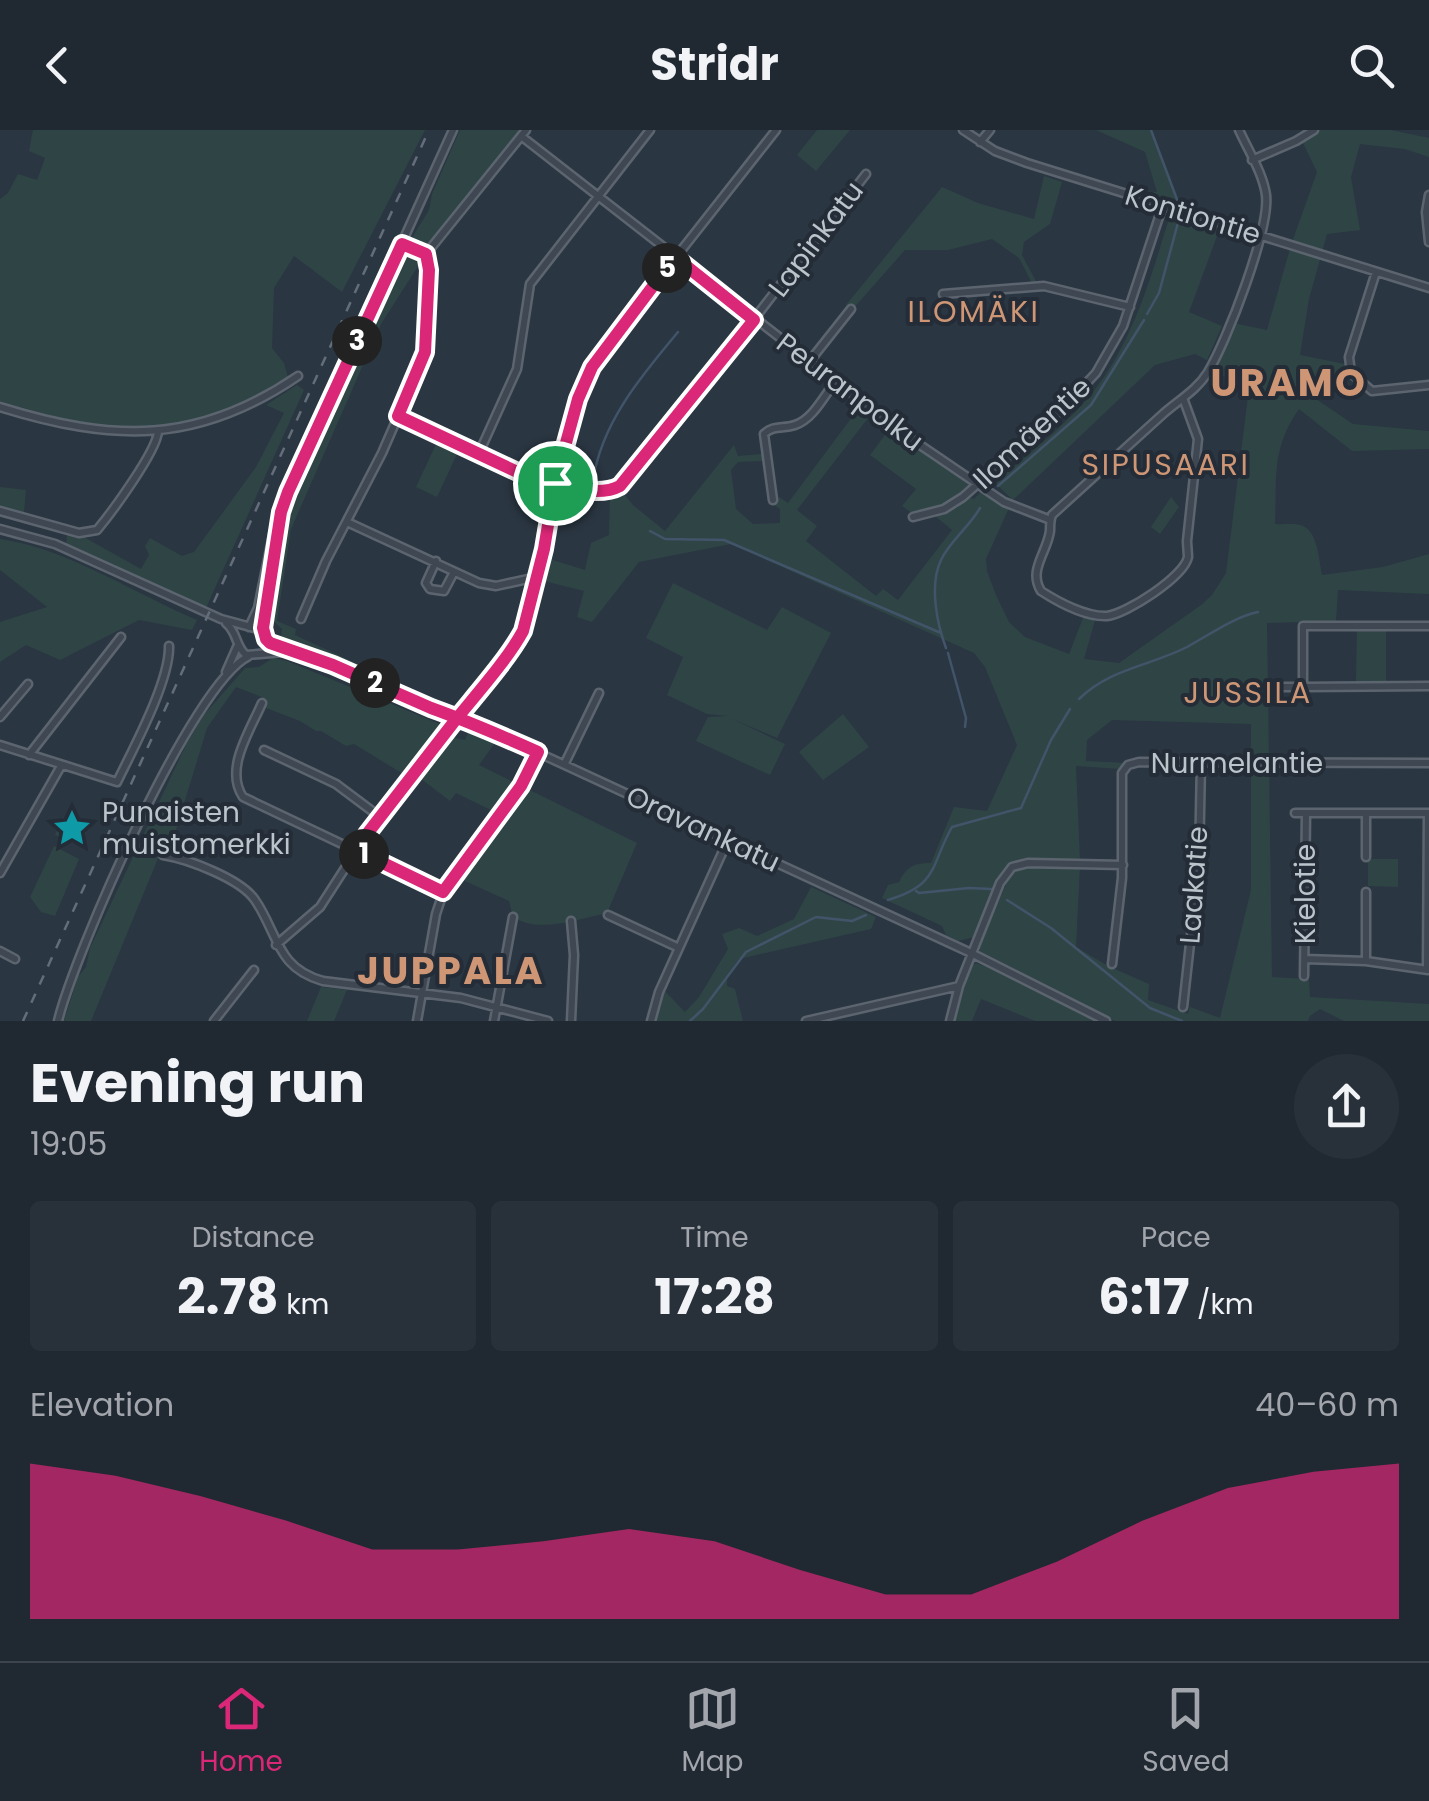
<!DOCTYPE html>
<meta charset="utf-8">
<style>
body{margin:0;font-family:Poppins,sans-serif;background:#28303a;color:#f1f3f6;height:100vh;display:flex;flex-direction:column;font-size:38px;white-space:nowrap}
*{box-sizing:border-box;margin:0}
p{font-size:32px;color:#a2a6ac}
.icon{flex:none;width:55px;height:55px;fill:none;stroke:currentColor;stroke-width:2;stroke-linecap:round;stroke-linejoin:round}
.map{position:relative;height:891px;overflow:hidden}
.sheet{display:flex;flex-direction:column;background:#202832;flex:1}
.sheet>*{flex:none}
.pin{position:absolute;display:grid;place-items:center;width:85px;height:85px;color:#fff;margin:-42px;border:5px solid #fff;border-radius:50%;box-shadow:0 2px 10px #0007}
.km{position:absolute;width:50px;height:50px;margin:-25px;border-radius:50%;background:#222;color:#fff;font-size:28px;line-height:50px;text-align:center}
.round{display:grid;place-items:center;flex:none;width:105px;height:105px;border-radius:52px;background:#28303a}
.overview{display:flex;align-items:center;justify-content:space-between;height:170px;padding:0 30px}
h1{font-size:55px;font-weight:700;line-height:75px}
.stats{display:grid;grid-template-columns:repeat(3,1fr);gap:15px;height:170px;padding:10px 30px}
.stats div{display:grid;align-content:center;border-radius:10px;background:#28303a;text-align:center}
.stats b{font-size:50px;font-weight:700}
.stats small{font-size:28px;font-weight:400}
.stats p{font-size:28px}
.chart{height:280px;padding:20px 30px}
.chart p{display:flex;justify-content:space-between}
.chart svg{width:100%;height:180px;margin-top:10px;fill:#db2777;opacity:.7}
header{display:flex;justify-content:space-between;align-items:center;height:130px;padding:0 30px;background:#202832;font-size:45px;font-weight:700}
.menu{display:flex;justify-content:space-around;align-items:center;height:140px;border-top:2px solid #3d444d;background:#202832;font-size:28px;color:#a2a6ac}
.menu a{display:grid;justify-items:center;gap:5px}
.menu .active{color:#db2777}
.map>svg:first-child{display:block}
.green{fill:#2f4545}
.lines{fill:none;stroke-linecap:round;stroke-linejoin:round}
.stream{stroke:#415469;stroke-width:2.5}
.minor-casing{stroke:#5c656f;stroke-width:11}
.minor{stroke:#3e4752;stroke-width:6}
.rail{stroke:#636e7a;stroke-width:2.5;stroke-dasharray:10 10;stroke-linecap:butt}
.route-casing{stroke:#fff;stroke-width:20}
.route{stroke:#db2777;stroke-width:12}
.labels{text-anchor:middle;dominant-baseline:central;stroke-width:8;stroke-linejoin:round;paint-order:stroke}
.street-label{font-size:28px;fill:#bbc3cb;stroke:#232c37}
.poi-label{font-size:28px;fill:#bbc3cb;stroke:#232c37;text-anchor:start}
.neighbourhood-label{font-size:30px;letter-spacing:2.5px;fill:#ce9674;stroke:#232c37}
.district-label{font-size:38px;font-weight:bold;letter-spacing:2.5px;fill:#ce9674;stroke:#232c37}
</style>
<header><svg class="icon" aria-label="back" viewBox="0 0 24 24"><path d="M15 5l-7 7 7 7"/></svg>Stridr<svg class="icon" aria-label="search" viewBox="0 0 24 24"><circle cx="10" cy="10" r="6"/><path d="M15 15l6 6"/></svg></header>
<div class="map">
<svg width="1429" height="891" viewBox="0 0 1429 891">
<rect width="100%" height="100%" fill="#2a3642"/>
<!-- green -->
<path class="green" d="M 33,0 L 425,0 L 342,162 L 294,126 L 274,158 L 272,218 L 284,233 L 288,247 C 181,313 115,306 0,271 L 0,69 L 8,63 L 18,44 L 37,50 L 45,28 L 29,21 Z
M 460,0 L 521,0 L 449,95 L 424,119 L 413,112 L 413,106 L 429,80 L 432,64 Z
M 817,0 L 850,0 L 816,41 L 797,25 Z
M 1096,0 L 1151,0 L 1178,72 L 1138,61 L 1157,62 L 1145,22 Z
M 1314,0 L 1391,0 L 1429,8 L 1429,27 L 1405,19 L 1360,14 L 1351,47 L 1360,100 L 1327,104 L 1309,169 L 1300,225 L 1345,234 L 1346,239 L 1313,267 L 1353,294 L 1429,301 L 1429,319 L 1352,321 L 1299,279 C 1271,319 1277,347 1275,394 C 1282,395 1293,393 1300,395 C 1318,399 1319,430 1322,445 L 1383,437 L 1429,424 L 1429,464 L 1338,460 L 1336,491 L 1267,493 L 1269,630 L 1251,630 L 1251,594 L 1112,590 L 1087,610 L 1086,631 L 1127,633 L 1121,639 L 1076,636 L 1080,730 C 1062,730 1041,726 1024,729 C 994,734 984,783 975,807 L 958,811 L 946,805 L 942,796 L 882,768 L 888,755 L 899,752 C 907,736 914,733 931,733 L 954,677 L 987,681 L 1017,615 L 985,537 L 974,523 L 731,414 L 639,432 L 592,492 L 577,487 L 584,461 L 540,450 L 546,428 L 585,440 L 591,413 L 609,405 L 610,365 L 621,360 L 633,375 L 665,401 L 734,315 L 738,326 L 762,324 L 763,331 L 738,332 L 731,340 L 736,379 L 753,394 L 780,393 L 780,379 L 774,375 L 779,367 L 788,373 L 861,275 L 872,283 L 797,380 L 817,396 L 806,411 L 876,466 L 883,459 L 898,470 L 952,400 L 935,386 L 958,377 L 968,367 L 974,369 L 982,361 L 1009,378 L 986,429 L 987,441 L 996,465 L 1009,492 L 1025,507 L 1069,524 L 1085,483 L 1096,487 L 1084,529 L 1119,533 L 1201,475 L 1212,465 L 1226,443 L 1249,258 L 1214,242 L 1233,193 L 1267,200 L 1291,115 L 1317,42 L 1301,9 Z
M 1044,46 L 1062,52 L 1050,94 L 1024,112 L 1022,125 L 1038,155 L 1033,155 L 1019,128 L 992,109 L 948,120 L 905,120 L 852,180 L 846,175 L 942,57 L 978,73 L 1034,89 Z
M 1171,82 L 1220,98 L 1189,182 L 1222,196 L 1207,230 L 1195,224 L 1155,235 L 1013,370 L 995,353 C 1028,323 1069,294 1096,258 C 1135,207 1152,143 1171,82 Z
M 409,121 L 416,123 L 422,130 L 381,194 L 291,399 L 277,491 L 296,499 L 295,505 L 450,577 L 448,580 L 321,524 L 280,514 L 282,499 L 271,489 L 280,455 L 275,448 L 294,360 L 394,143 Z
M 297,255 L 304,260 L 206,478 L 66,416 L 67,403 L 82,406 L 141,439 L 149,425 L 145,416 L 150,408 L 182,426 L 194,422 L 256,337 L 284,283 L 266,275 Z
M 891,297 L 972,354 L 952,372 L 913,384 L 902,376 L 916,359 L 870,325 Z
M 437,312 L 458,322 L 437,367 L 416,357 Z
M 0,357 L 26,360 L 24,382 L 0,376 Z
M 1171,367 L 1179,377 L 1160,404 L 1151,397 Z
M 0,409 C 69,419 133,463 197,490 L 192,500 L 139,490 L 60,530 L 26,515 L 0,532 L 0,492 L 47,477 L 0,440 Z
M 673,453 L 767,500 L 782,477 L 831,503 L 777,608 L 730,588 L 785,614 L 770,645 L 696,611 L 708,587 L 728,586 L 707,584 L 667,565 L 683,527 L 646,508 Z
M 1357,499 L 1386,500 L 1386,551 L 1356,551 Z
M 273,528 L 287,531 L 440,594 L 440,604 L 408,647 L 354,614 L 346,616 L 321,601 L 316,601 L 300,591 L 266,578 L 264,568 L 236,557 L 207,598 L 169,723 L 159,726 L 91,891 L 64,891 L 78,847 L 86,837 L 90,818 L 186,615 L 203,586 L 245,538 L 259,537 Z
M 843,584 L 869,617 L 823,650 L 799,622 Z
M 468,603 L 497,610 L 479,635 L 637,713 L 607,783 C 578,789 539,804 513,787 L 509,771 L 454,746 L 501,685 L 456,663 L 450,671 L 416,645 L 447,606 L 465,610 Z
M 1251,635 L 1269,635 L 1272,847 L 1309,849 L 1310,867 L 1429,874 L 1429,891 L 1344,891 L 1320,879 L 1310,886 L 1308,891 L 1115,891 L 980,821 L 979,815 L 1010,746 L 1019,737 L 1080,735 L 1076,817 L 1108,836 L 1149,854 L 1148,870 L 1188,884 L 1190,877 L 1220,888 L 1251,760 Z
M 63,687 L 88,698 L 80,716 L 55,705 Z
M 54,716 L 79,729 L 55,786 L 41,782 L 30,767 Z
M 1368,729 L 1398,729 L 1398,757 L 1368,756 Z
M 811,757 L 876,787 L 871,799 L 739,829 L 727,846 L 727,856 L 735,859 L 743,891 L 653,891 L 663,859 L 685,882 L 699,867 L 728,819 L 722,804 L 739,798 L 757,806 L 794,789 Z
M 976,833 L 1022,851 L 1098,891 L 1035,891 L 981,869 L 972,891 L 954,891 L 969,838 Z
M 321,857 L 347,860 L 334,891 L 307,891 Z"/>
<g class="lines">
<!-- stream -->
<path class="stream" d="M 1151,0 L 1178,72
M 1147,184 L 1159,163 L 1179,89
M 593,351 C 601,293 642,245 678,202
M 998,356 L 1091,275 L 1144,190
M 650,401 L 665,409 L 724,410 L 941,503
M 946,518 C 937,494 929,455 941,430 C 950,411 969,397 980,378
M 948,523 L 966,588 L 965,597
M 1079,569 C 1111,538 1150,536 1187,517 C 1209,505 1234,487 1258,482
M 916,761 L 919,763 L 969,758 L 991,759
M 888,770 C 939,755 930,736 952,697 L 1021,678 L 1051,610 L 1070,579
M 1007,770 L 1051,798 L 1150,878 L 1182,891
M 690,891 L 703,879 L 746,822 L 816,787 L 852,791 L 866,785"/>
<!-- minor casing -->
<g class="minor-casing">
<path id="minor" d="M 963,0 L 995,21 L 1027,33 L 1429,158
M 521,6 L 901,302 L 1004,372 L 1048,389
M 980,12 L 990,0
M 1252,30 L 1296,11 L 1314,0
M 1429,65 L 1426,82 L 1429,112
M 426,124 L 526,0
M 1376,142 L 1349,227 L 1351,243 L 1372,261 L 1429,255
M 943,164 L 1044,156 L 1130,177
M 809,232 L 851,179
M 1183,268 L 1198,309 L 1187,411 C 1187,413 1188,425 1188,427 C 1184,447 1126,484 1107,486 C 1086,487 1058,472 1041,461 C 1028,440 1047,423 1050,401 C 1050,396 1050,390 1052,385 L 1163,284 C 1179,270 1197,260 1208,242 C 1227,211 1270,99 1266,65 C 1263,43 1248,20 1239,0
M 0,277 C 113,312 197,315 298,246
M 398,286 C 443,307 571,377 615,359 L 754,189 L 866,44
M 479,323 L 517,239 L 530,154 L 650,0
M 773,370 L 764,304 C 773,295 783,299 795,295 C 813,289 824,266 835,252
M 0,381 L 79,403 L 97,400 C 112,382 156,322 158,302
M 913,387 L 944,379 L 963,367 L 1062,279 L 1096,243 L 1123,196 L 1163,75
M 347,392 L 479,453 L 496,456 L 537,447
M 0,399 L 55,414 L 221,489 L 258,499 L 271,513 L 333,535 L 500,605 L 971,823 L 1106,891
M 436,431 L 426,453 L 430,459 L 444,461 L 454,442
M 301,489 L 326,431 L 382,323 L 423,229 L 428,131 L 426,124 L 403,114
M 226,493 C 238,503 235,516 246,525 L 284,522
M 1429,496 L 1303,496 L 1303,557 L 1429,556
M 249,497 L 258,478 L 273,404 L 289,362 L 453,0
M 264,505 L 264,479 L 279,398
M 226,542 L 237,517
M 1283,557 L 1303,557
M 262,573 C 250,601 224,639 243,667 L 443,762
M 0,587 L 28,554
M 0,615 L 117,652 C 133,619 170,551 169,516
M 264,620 L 336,654 L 380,687
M 29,625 L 121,507
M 565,633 L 599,563
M 1295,683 L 1429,683
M 1366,683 L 1366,727
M 163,725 C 188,729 241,749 255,770 C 278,803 276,838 323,851 L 461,868 L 548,891
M 0,743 L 61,636
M 608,785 L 679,818
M 276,815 L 320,777 L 367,704 L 517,512 L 530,482 L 556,346 L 584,252 L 613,207 L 776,0
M 0,821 L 15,829
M 1305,829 L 1366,831 L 1428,840
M 1366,831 L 1366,762
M 1112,834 L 1122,748 L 1122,643 L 1128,635 L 1139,632 L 1429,633
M 1427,840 L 1428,683
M 1304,846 L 1306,683
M 1183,877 L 1199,732 L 1201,632
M 58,891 C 74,825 192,553 249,526
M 214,891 L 254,840
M 417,891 L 436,784 L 443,763 L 521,656 L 538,622
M 494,891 L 513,787
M 571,891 L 574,825 L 571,791
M 651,891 L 659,862 L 728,710
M 806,891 L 959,856 L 1000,753 L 1012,737 L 1028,733 L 1123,735
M 950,891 L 959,856"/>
</g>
<!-- minor -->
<use href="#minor" class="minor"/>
<!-- rail -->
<path class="rail" d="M 23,891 L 429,0"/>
</g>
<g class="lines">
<!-- route casing -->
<g class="route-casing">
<path id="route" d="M 555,353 L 544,419 L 523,501 C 506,532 472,569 450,597 L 367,704 L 358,721 L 443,762 L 521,656 L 538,622 C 502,606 467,591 431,578 L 333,535 L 270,513 L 266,509 L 263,498 L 281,382 L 288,362 L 402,114 L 426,124 L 429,140 L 425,222 L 398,286 L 526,346 C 550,354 597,369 620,356 L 754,190 L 675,127 L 592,237 L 578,269 L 555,353"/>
</g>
<!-- route -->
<use href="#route" class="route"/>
</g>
<!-- icons -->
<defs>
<g id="sight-bare" transform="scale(3)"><path d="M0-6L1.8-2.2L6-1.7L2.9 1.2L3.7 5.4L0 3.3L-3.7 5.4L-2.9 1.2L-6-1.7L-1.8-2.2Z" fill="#0f9aa8" stroke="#232c37" stroke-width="2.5" paint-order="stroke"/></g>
</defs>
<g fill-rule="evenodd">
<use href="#sight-bare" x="72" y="698"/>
</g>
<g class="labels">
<!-- street labels -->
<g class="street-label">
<text transform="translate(1193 85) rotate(17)">Kontiontie</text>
<text transform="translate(816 109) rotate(-53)">Lapinkatu</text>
<text transform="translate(850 262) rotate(37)">Peuranpolku</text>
<text transform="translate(1032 303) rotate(-43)">Ilomäentie</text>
<text x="1237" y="633">Nurmelantie</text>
<text transform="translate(703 699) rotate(25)">Oravankatu</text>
<text transform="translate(1194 755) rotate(-86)">Laakatie</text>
<text transform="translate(1305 764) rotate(-90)">Kielotie</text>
</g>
<!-- poi labels -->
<g class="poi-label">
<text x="102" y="682">Punaisten<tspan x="102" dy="32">muistomerkki</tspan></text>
</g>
<!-- neighbourhood labels -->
<g class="neighbourhood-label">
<text x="974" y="181">ILOMÄKI</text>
<text x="1166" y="334">SIPUSAARI</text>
<text x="1248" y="562">JUSSILA</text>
</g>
<!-- district labels -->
<g class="district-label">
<text x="1289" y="252">URAMO</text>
<text x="451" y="840">JUPPALA</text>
</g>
</g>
</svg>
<div class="pin" style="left:555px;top:353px;background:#1e9e55"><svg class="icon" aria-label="arrive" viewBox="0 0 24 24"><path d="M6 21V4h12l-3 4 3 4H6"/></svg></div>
<b class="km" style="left:364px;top:724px">1</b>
<b class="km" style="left:375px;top:553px">2</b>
<b class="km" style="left:357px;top:211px">3</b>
<b class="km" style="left:667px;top:138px">5</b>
</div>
<section class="sheet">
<div class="overview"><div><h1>Evening run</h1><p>19:05</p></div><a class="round"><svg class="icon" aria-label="share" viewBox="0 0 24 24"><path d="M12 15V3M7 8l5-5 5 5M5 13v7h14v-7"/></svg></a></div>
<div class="stats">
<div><p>Distance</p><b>2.78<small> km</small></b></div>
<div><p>Time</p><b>17:28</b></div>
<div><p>Pace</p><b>6:17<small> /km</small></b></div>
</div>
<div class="chart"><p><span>Elevation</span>40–60 m</p>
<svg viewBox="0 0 160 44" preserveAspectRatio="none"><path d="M0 44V6L10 9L20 14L30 20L40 27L50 27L60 25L70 22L80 25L90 32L100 38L110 38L120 30L130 20L140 12L150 8L160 6V44z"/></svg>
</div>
</section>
<nav class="menu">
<a class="active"><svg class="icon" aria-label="home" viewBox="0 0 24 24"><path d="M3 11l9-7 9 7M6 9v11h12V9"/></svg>Home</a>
<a><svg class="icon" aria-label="map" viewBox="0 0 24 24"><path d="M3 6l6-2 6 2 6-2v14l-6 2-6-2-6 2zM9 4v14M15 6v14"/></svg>Map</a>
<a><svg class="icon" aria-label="saved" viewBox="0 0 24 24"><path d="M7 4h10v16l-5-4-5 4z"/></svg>Saved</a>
</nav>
